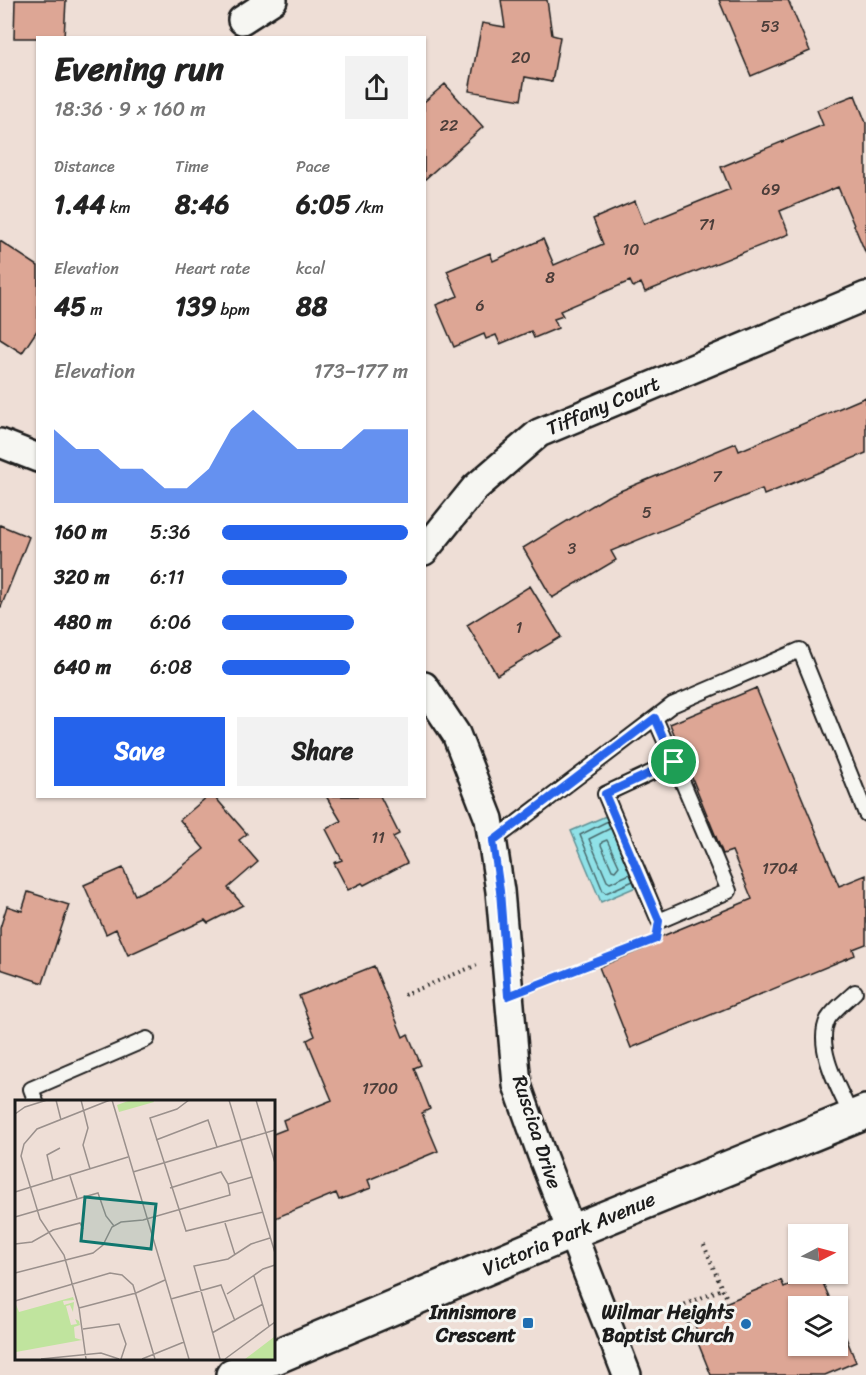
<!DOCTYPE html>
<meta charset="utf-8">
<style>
body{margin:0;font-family:Sriracha,sans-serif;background:#f2f2f2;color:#222;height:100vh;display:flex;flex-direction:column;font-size:22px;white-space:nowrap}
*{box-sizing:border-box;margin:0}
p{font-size:20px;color:#767676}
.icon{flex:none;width:33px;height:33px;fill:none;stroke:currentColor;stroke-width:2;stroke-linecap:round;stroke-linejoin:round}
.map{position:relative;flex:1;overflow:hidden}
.drawer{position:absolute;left:36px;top:36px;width:390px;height:762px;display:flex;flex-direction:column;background:#fff;border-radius:0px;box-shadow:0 2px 4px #0004}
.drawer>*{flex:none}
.needle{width:39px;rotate:84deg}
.fabs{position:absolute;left:788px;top:1224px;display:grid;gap:12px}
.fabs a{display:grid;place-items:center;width:60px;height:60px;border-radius:0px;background:#fff;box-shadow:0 2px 4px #0004;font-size:30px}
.pin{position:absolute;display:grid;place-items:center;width:51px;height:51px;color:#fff;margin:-26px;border:3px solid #fff;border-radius:50%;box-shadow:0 2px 6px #0007}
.round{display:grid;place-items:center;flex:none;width:63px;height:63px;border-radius:0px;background:#f2f2f2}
.headline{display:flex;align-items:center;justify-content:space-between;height:102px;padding:0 18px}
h1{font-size:33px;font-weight:700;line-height:45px}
.figures{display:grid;grid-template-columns:repeat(3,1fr);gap:9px;height:102px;padding:6px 18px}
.figures div{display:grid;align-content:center}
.figures b{font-size:26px;font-weight:700}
.figures small{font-size:16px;font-weight:400}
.figures p{font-size:16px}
.chart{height:168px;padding:12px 18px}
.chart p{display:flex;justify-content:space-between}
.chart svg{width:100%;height:108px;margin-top:6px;fill:#2563eb;opacity:.7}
.action{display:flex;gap:12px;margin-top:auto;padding:12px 18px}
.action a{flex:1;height:69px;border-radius:0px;background:#2563eb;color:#fff;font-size:24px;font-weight:700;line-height:69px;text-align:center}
.action a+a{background:#f2f2f2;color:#222}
ul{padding:0 18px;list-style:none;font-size:20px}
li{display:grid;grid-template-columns:96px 72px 1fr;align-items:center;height:45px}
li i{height:15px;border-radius:8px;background:#2563eb}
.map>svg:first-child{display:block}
.water{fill:#8fe1e7;stroke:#619296;stroke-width:1.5}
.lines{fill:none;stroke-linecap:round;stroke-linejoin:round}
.shore{stroke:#4a6b6d;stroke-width:1.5}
.building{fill:#dda695;stroke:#1c1c1c;stroke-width:1.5}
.lane-casing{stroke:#1c1c1c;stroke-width:18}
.street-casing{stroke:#1c1c1c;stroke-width:32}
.secondary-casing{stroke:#1c1c1c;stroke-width:38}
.path{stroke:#1c1c1c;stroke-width:4;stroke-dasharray:1.5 4.5;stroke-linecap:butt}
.lane{stroke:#f6f6f2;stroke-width:14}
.street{stroke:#f6f6f2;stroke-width:27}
.secondary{stroke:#f6f6f2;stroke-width:33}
.route-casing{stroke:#fff;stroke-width:12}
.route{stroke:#2563eb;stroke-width:8}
.poi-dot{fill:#1f6fb2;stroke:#f6f6f2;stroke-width:2}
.labels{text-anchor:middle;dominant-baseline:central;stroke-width:6;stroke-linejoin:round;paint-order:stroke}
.number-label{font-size:16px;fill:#4c3e3a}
.street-label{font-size:20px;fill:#1c1c1c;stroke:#f6f6f2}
.poi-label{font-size:20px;font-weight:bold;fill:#1c1c1c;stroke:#f6f6f2;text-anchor:end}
.inset-road{fill:none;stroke:#9a908c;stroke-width:1.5}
.view{fill:#0f766e;fill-opacity:0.15;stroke:#0f766e;stroke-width:3}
.inset-edge{fill:none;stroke:#1c1c1c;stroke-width:3}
</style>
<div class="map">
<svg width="866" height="1375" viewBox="0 0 866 1375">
<rect width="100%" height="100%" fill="#eeded6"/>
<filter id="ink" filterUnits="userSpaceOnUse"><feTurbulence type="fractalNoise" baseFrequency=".0167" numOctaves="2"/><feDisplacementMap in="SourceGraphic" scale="12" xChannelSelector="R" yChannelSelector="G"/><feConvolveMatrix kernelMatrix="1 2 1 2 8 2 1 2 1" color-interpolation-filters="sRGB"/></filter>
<g filter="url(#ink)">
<!-- water -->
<path class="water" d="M 620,810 L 650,881 L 601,902 L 571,831 Z"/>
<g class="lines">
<!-- shore -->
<path class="shore" d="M 608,821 L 580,835 L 603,891 L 606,893 L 633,881
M 611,828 L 589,839 L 607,881 L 610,883 L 630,874
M 607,840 L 619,866 L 615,871 L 612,870 L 601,845 L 602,842 Z"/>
</g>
<!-- building -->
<path class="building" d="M 15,0 L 66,0 L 64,38 L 14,38 Z
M 501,0 L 547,0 L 552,35 L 560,37 L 552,82 L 525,77 L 521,100 L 469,91 L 482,23 L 505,27 Z
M 719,0 L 788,0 L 810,51 L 751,76 Z
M 445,84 L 483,127 L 424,180 L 424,102 Z
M 855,95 L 866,123 L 866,254 L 838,187 L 780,211 L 789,234 L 645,292 L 641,283 L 633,287 L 630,281 L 560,311 L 563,316 L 554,319 L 558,328 L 534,338 L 531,331 L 500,344 L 496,335 L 486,339 L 484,334 L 454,347 L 436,305 L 458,296 L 447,271 L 490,253 L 493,261 L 543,239 L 554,265 L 603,244 L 593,219 L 635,201 L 644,224 L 730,189 L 721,167 L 823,125 L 817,110 Z
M 0,241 L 38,266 L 38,329 L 22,353 L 0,339 Z
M 866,397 L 866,453 L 764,495 L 762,489 L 611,551 L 616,560 L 552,598 L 523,548 L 608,496 L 736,443 L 739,451 Z
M 0,525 L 29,537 L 1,607 L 0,607 Z
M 530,586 L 561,637 L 497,675 L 467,625 Z
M 756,688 L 839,886 L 866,875 L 866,944 L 853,949 L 855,955 L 631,1048 L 599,967 L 643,949 L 641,945 L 752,899 L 732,851 L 723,854 L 670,724 Z
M 208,796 L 214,796 L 247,834 L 239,840 L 258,862 L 228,888 L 243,905 L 208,923 L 205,920 L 128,955 L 116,929 L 106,934 L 84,885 L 123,868 L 135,895 L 164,881 L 204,849 L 180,820 Z
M 326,796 L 380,796 L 399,834 L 393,837 L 407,863 L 364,885 L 362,883 L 348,890 L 334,863 L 342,860 L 326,829 L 341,821 Z
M 28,892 L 69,905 L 43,983 L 0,969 L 0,928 L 7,906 L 22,911 Z
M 374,966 L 403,1037 L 408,1034 L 421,1065 L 414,1068 L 430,1109 L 422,1113 L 438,1151 L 368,1180 L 371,1188 L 339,1200 L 336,1193 L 273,1219 L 273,1134 L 286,1129 L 283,1120 L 332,1100 L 307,1040 L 315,1036 L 299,996 Z
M 815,1274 L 819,1274 L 833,1306 L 798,1306 L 798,1346 L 837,1346 L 837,1316 L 856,1362 L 825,1375 L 711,1375 L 694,1333 L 698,1332 L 691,1317 L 781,1280 L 784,1287 Z"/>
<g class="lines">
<!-- lane casing -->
<g class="lane-casing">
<path id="lane" d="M 655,718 L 674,762
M 674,762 L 729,891 L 659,921 L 605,794 Z
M 493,841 L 672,705 L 800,650 L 866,814
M 36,1102 L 31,1089 L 147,1039
M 852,1117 C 840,1091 814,1047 828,1019 C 834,1009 847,1000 855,992"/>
</g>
<!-- street casing -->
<g class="street-casing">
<path id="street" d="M 242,20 L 273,0
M 0,443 L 38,458
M 424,551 L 475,488 L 539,433 L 866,296
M 424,686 L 456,734 L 489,819 L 500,891 L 517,1085 L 541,1153 L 627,1375"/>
</g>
<!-- secondary casing -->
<g class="secondary-casing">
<path id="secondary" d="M 273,1358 L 571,1232 L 866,1112
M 233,1375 L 271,1358"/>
</g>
<!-- path -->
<path class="path" d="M 539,984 L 647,942
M 404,995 L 477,965
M 704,1245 L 722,1289 L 726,1296
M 692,1336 L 681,1306 L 722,1289"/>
<!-- lane -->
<use href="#lane" class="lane"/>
<!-- street -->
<use href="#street" class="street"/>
<!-- secondary -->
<use href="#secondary" class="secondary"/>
</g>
</g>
<g class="lines" filter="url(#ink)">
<!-- route casing -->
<g class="route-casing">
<path id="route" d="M 655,718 L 674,762 L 605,794 L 659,921 L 656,939 L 508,996 L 500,891 L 493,841 Z"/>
</g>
<!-- route -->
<use href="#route" class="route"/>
</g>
<!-- markers -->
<g class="poi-dot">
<rect x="522" y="1317" width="12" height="12" rx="3"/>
<circle cx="746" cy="1324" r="6"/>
</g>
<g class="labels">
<!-- number labels -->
<g class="number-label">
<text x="770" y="26">53</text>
<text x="521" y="57">20</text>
<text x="449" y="125">22</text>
<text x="771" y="189">69</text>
<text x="707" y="224">71</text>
<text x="631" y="249">10</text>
<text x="550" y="277">8</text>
<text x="480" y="305">6</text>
<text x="717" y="476">7</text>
<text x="647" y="512">5</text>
<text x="572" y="548">3</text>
<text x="519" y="627">1</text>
<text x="378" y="837">11</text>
<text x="780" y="868">1704</text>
<text x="380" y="1088">1700</text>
</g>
<!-- street labels -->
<g class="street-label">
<text transform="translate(603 406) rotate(-23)">Tiffany Court</text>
<text transform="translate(537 1132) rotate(72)">Ruscica Drive</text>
<text transform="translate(569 1234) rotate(-23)">Victoria Park Avenue</text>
</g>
<!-- poi labels -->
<g class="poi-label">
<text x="516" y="1312">Innismore<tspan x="516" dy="23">Crescent</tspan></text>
<text x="734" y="1312">Wilmar Heights<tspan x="734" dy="23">Baptist Church</tspan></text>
</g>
</g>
<!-- overview -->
<g transform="translate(15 1100)">
<rect width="260" height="260" fill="#eeded6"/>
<path d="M 116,0 L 138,0 L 139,2 L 104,12 L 102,5 ZM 58,197 L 59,200 L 48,201 L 49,205 L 59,202 L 58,212 L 55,205 L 51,206 L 56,225 L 62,224 L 60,219 L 64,221 L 65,225 L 59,227 L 60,238 L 67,240 L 1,252 L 0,259 L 0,202 L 4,212 ZM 259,237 L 259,259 L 230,259 Z" fill="#c0e49e"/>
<path class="inset-road" d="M 41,0 L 46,20M 66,0 L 73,28 L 68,45 L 75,69M 97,0 L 174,259M 174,0 L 162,9 L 135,18 L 171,131 L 248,112M 214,0 L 260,153M 241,0 L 260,63M 0,14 L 10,7 L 32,0M 141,40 L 193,20 L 202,47M 118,72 L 260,30M 55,76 L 62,98M 38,81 L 32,55 L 45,48M 155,88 L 206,72 L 213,84M 0,92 L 113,57M 0,117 L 83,93 L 91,116 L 99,126M 210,123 L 220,155M 0,144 L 17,142 L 38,130 L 65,123 L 68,129M 0,173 L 78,153 L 88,145 L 97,127 L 106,122 L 128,120 L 215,95 L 213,84 L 237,77M 239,176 L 254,226M 212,194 L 248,169 L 260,165M 156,199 L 206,185 L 220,221M 0,201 L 95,173 L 107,175 L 118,185 L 140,259M 64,208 L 121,193 L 150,180M 68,229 L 104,224 L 111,244 L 106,259M 197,233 L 248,204M 26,259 L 86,253 L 104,259M 71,259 L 64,208 L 49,155 L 25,119 L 6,56 L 9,44 L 22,29 L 95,0M 127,259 L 169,242M 205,259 L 179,166 L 213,159 L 236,144 L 255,138M 210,259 L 260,222"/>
<path class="view" d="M 70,97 L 141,104 L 136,149 L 66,141 Z"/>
<rect width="260" height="260" class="inset-edge"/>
</g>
</svg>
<div class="fabs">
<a><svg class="needle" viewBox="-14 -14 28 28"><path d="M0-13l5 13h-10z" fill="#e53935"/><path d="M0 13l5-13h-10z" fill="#767676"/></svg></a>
<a><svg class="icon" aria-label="layers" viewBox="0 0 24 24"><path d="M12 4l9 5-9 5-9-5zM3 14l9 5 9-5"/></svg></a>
</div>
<div class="pin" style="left:674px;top:762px;background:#1e9e55"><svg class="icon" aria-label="arrive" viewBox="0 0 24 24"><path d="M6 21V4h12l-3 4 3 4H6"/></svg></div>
<section class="drawer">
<div class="headline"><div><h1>Evening run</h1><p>18:36 · 9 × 160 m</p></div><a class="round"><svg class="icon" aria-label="share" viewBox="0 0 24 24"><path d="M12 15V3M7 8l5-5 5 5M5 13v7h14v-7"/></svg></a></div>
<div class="figures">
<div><p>Distance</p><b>1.44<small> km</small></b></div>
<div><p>Time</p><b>8:46</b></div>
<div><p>Pace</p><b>6:05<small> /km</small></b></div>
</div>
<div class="figures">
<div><p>Elevation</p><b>45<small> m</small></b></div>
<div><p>Heart rate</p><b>139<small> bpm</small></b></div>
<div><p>kcal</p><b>88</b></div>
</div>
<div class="chart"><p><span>Elevation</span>173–177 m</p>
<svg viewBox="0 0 160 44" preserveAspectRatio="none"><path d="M0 44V14L10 22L20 22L30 30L40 30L50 38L60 38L70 30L80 14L90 6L100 14L110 22L120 22L130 22L140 14L150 14L160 14V44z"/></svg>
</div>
<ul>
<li><b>160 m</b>5:36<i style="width:100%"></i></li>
<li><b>320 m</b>6:11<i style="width:67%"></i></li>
<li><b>480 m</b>6:06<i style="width:71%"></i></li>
<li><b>640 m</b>6:08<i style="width:69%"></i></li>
</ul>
<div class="action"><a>Save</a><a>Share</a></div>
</section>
</div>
